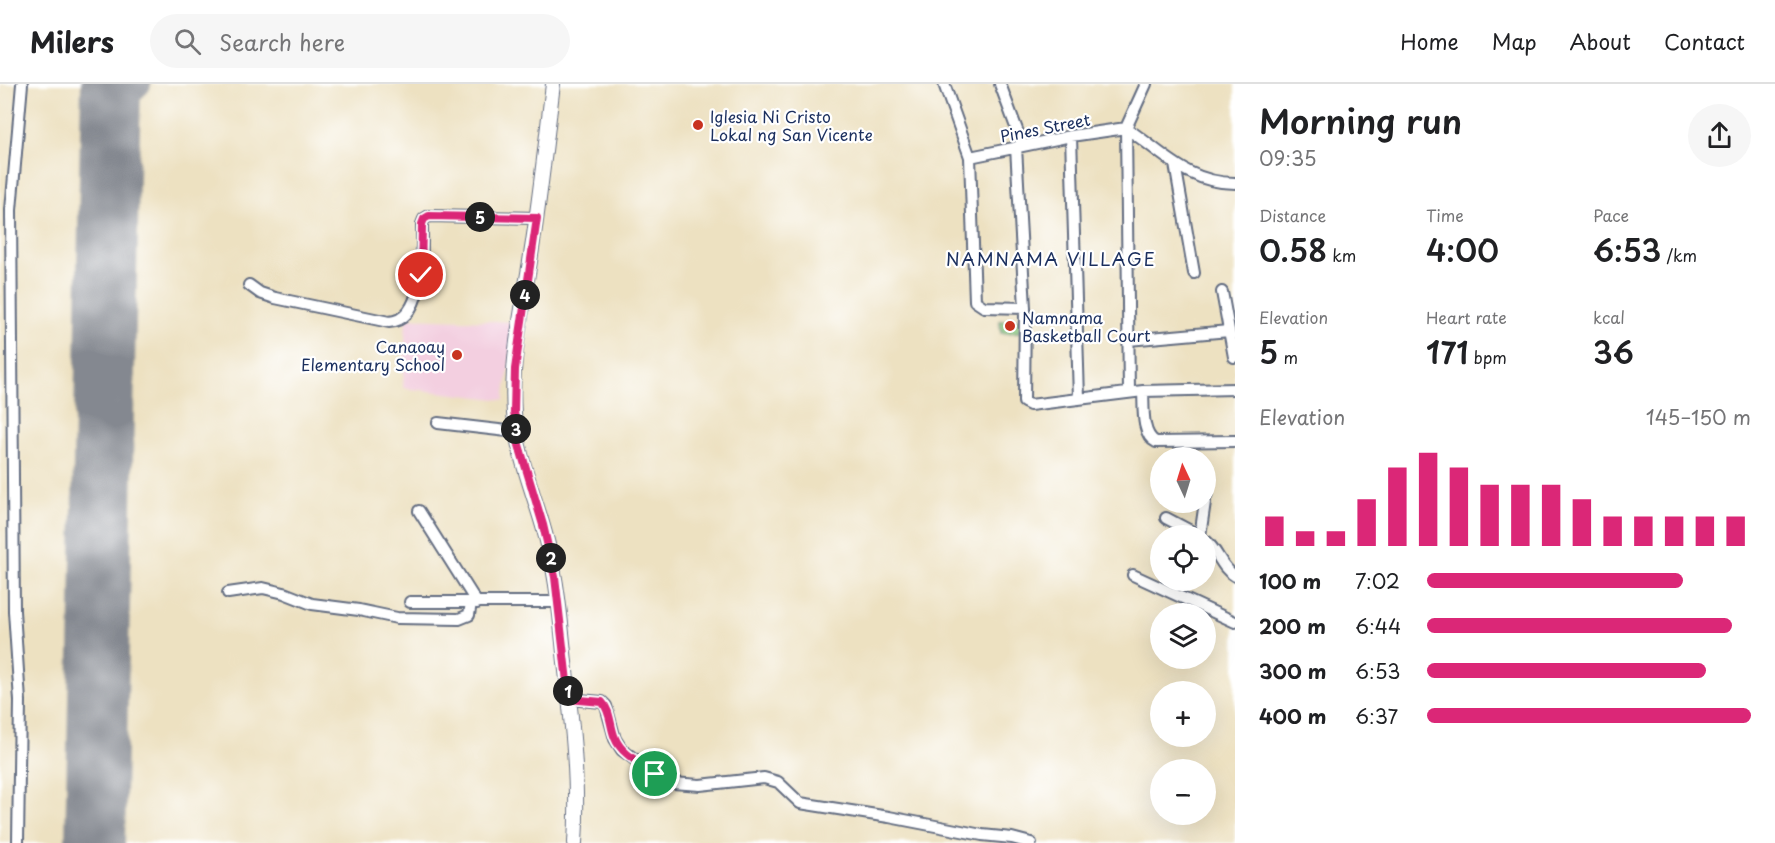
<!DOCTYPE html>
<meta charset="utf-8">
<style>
body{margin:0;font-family:"Playpen Sans",sans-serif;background:#f6f6f6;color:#202124;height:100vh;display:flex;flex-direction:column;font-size:22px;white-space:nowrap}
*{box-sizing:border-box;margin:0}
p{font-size:20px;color:#757577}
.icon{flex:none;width:33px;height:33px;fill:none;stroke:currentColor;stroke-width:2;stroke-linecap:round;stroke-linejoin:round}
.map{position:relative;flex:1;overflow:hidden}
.panel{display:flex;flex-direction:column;background:#fff;width:540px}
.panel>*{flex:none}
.needle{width:39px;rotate:356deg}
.controls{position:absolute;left:1150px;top:363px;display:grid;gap:12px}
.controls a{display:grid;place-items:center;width:66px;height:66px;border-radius:50%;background:#fff;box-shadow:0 6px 24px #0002;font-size:30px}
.pin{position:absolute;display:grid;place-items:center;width:51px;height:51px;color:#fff;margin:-26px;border:3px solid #fff;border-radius:50%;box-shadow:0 2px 6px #0007}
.km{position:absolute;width:30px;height:30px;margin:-15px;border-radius:50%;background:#222;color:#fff;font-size:16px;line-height:30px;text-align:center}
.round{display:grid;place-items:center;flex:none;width:63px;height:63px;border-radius:32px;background:#f6f6f6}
.headline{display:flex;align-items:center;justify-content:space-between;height:102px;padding:0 24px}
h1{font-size:33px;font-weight:600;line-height:45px}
.figures{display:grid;grid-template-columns:repeat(3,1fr);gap:9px;height:102px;padding:6px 24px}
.figures div{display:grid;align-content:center}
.figures b{font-size:30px;font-weight:600}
.figures small{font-size:16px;font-weight:400}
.figures p{font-size:16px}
.chart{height:168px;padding:12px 24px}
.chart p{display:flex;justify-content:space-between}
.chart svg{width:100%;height:108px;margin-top:6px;stroke:#db2777;stroke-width:6}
ul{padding:0 24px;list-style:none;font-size:20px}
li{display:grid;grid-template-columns:96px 72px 1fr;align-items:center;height:45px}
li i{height:15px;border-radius:8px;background:#db2777}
header{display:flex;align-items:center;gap:36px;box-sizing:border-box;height:84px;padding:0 30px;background:#fff;border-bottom:2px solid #e0e0e0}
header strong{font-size:28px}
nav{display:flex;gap:33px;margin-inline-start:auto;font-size:21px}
.search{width:420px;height:54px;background:#f6f6f6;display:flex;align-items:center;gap:15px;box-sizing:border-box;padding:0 21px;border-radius:33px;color:#757577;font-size:22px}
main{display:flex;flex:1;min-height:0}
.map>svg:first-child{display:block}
.built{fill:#f3cfe0}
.green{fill:#8ac87e;stroke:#527c6e;stroke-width:1.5}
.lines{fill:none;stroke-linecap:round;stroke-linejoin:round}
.taxiway{stroke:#848890;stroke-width:24}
.runway{stroke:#848890;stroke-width:60}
.minor-casing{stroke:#646d81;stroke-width:14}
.tertiary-casing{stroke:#646d81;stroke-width:16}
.minor{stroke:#fff;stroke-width:10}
.tertiary{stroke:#fff;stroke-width:14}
.route-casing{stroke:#fff;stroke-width:12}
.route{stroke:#db2777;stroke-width:8}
.poi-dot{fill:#c8321e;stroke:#fff;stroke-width:2}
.labels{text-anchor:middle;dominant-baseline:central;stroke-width:4.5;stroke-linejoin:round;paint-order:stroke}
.poi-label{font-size:16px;fill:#1b2f5e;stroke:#fff;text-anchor:start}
.street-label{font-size:16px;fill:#1b2f5e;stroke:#fff}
.neighbourhood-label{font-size:18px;letter-spacing:1.5px;fill:#1b2f5e;stroke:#fff}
</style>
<header>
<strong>Milers</strong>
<div class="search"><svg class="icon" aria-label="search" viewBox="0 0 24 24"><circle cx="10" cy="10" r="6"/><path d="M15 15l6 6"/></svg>Search here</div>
<nav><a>Home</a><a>Map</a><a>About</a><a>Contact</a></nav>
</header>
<main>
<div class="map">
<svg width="1235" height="759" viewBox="0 0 1235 759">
<rect width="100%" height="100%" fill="#fff"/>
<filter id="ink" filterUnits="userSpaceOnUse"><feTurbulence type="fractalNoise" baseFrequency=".0167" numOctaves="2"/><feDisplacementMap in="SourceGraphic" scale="12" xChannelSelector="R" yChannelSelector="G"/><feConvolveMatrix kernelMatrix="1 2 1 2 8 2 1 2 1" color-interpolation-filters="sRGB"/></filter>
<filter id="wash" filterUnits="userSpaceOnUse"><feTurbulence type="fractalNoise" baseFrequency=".008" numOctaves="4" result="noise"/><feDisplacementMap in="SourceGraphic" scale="24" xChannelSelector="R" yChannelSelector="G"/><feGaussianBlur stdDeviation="1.35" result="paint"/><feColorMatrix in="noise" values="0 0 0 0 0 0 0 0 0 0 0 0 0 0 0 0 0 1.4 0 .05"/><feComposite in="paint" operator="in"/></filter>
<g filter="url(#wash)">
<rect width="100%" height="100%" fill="#ede1c1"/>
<!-- built -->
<path class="built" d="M 406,234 L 516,238 L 504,316 L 403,304 Z"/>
<!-- green -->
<path class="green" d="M 1020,235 L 1020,248 L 1001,249 L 1000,237 Z"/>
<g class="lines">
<!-- taxiway -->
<path class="taxiway" d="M 110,40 L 117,21 L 139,0"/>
<!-- runway -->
<path class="runway" d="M 95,759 L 111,0"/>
</g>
</g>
<g filter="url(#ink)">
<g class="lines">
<!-- minor casing -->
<g class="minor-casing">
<path id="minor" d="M 944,0 L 970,73 L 975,217 L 984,223 L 1025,224
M 1000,0 L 1023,62
M 1126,44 C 1164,69 1187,99 1235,99
M 1071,52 L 1079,314
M 1016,63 L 1025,224 L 1024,318 L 1030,321 L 1143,307 L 1235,305
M 970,73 L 1071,52 L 1126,44
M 1175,80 L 1194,189
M 249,201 L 260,209 L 275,214 L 389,238 C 426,236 422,166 422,140 L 424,135 L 429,132 L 537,134
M 1222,208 L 1234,273
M 1128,256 L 1229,247
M 1143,307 C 1144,322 1141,351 1156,358 L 1235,357
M 1129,308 L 1126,44 L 1146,0
M 438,339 L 516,348
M 1206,397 L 1208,403 L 1206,413
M 419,427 L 477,519
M 1166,434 L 1200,452
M 1200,452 L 1205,418
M 1206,457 C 1218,467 1221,484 1235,492
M 1133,491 L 1235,538
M 228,509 L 263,504 L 284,509 L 312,520 L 359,526 L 397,534 L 459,535 L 469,531 L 471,519
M 410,518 L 558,518
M 569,615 L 602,618 L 606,622 L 615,655 L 622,666 L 655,690 L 673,699 L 700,701 L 764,694 L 778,698 L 800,719 L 889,733 L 982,751 L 1012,754 L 1031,759
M 18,759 L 20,617 L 14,527 L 11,126 L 22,0"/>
</g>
<!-- tertiary casing -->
<g class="tertiary-casing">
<path id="tertiary" d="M 553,0 C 546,57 540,114 531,171 C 523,223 510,277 514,329 C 517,376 539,420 549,465 C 558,502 561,540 565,578 C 572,638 579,699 575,759"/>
</g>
<!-- minor -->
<use href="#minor" class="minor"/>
<!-- tertiary -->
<use href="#tertiary" class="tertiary"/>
</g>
</g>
<g class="lines" filter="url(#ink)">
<!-- route casing -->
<g class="route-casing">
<path id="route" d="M 421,191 L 422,140 L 424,135 L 429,132 L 537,134 L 515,285 L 514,328 L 519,361 L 543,441 L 555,493 L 569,615 L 602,618 C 611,627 610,643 615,654 C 621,670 642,680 655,690"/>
</g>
<!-- route -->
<use href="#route" class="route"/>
</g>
<!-- markers -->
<g class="poi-dot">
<circle cx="698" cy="41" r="6"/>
<circle cx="1010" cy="242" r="6"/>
<circle cx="457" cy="271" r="6"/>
</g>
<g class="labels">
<!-- poi labels -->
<g class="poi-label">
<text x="710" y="32">Iglesia Ni Cristo<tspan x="710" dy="18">Lokal ng San Vicente</tspan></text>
<text x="1022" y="233">Namnama<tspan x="1022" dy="18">Basketball Court</tspan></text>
<text x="445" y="262" text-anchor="end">Canaoay<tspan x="445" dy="18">Elementary School</tspan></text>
</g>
<!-- street labels -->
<g class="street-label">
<text transform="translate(1045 43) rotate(-11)">Pines Street</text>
</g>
<!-- neighbourhood labels -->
<g class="neighbourhood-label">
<text x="1051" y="174">NAMNAMA VILLAGE</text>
</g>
</g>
</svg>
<div class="controls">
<a><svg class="needle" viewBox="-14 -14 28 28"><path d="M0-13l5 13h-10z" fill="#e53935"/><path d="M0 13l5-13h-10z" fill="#757577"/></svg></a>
<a><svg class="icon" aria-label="locate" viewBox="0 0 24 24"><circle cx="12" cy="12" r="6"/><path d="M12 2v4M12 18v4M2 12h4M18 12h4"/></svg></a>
<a><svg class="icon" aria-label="layers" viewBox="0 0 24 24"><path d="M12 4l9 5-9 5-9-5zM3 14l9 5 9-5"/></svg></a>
<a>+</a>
<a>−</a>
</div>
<div class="pin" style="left:655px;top:690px;background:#1e9e55"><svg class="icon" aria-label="arrive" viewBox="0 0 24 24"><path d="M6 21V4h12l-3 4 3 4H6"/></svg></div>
<div class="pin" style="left:421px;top:191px;background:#d93025"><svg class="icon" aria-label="check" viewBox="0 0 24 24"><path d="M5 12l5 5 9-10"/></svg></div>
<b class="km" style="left:568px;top:607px">1</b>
<b class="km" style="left:551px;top:474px">2</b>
<b class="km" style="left:516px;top:345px">3</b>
<b class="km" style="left:525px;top:211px">4</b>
<b class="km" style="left:480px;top:133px">5</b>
</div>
<section class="panel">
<div class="headline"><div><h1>Morning run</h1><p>09:35</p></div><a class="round"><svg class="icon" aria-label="share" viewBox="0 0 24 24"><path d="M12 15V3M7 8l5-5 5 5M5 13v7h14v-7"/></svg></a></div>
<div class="figures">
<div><p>Distance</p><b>0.58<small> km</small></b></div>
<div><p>Time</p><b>4:00</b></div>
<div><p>Pace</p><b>6:53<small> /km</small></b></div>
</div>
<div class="figures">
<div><p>Elevation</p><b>5<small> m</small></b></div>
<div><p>Heart rate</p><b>171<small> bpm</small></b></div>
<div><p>kcal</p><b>36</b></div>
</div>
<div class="chart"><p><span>Elevation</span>145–150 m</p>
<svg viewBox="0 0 160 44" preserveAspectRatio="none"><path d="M5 44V32M15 44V38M25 44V38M35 44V25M45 44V12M55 44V6M65 44V12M75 44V19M85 44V19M95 44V19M105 44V25M115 44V32M125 44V32M135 44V32M145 44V32M155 44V32"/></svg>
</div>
<ul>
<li><b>100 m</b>7:02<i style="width:79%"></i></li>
<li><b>200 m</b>6:44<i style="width:94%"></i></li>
<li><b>300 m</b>6:53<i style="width:86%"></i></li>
<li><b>400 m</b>6:37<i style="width:100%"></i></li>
</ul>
</section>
</main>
